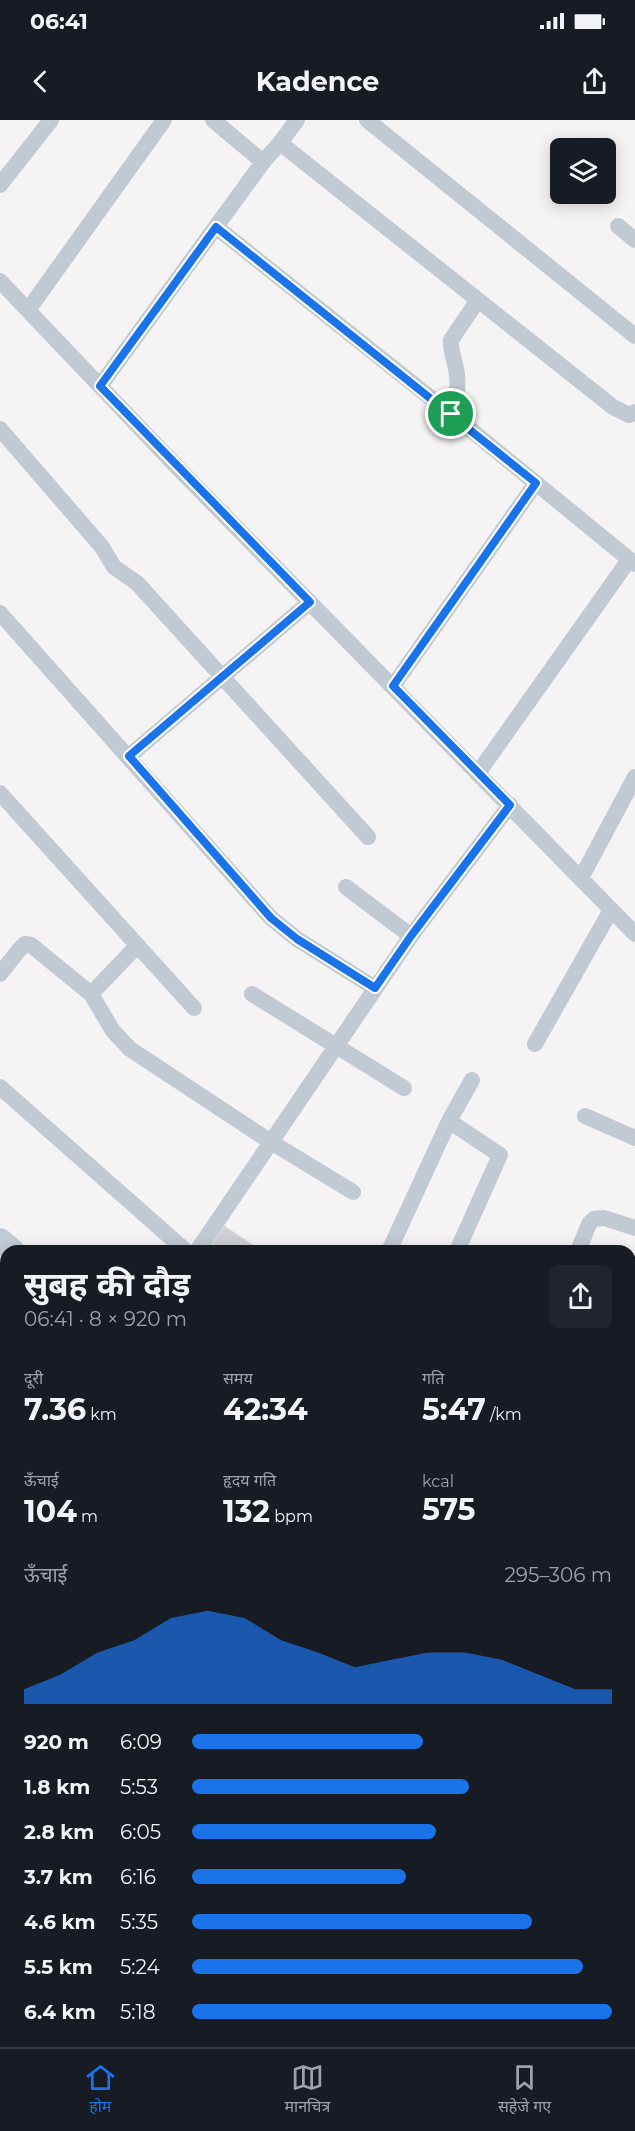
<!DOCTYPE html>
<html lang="hi">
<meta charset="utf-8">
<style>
body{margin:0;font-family:Montserrat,"Noto Sans Devanagari",sans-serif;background:#20242c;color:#f1f3f6;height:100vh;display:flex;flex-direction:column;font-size:22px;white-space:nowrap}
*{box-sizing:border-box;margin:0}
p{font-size:20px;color:#9ea1a6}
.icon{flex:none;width:33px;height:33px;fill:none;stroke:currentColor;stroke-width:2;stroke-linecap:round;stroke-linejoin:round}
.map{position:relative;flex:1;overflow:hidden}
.sheet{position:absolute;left:0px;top:1125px;width:636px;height:802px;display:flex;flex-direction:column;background:#171b24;border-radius:18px 18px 0 0;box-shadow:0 3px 15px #0003}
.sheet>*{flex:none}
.tools{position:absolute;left:550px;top:18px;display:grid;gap:12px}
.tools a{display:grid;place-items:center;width:66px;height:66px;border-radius:9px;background:#171b24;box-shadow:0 3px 15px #0003;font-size:30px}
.pin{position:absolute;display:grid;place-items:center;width:51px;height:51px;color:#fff;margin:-26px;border:3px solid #fff;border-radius:50%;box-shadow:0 2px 6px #0007}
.round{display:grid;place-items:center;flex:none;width:63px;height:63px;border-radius:9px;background:#20242c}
.overview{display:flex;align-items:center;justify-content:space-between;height:102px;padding:0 24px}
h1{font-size:33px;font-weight:700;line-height:45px}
.stats{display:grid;grid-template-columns:repeat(3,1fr);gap:9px;height:102px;padding:6px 24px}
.stats div{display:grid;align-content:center}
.stats b{font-size:30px;font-weight:700}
.stats small{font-size:16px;font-weight:400}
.stats p{font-size:16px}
.chart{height:168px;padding:12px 24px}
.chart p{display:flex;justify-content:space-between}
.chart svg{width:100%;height:108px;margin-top:6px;fill:#1a73e8;opacity:.7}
ul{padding:0 24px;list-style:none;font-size:20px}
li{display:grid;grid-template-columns:96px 72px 1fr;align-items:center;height:45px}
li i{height:15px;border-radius:8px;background:#1a73e8}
.status{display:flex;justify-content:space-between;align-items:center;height:42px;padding:0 30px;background:#171b24;direction:ltr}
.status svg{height:16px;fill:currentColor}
header{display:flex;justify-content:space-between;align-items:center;height:78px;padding:0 24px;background:#171b24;font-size:27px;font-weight:700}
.dock{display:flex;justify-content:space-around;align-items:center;height:84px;border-top:2px solid #363941;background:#171b24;font-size:16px;color:#9ea1a6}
.dock a{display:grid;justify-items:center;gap:3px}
.dock .active{color:#1a73e8}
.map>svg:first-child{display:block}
.building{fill:#cdcfd5;stroke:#d7d9de;stroke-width:1.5}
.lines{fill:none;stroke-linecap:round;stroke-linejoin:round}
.service{stroke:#c1cad2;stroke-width:8}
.minor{stroke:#c1cad2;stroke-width:16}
.secondary{stroke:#c1cbd6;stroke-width:24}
.route-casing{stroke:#fff;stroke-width:12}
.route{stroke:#1a73e8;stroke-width:8}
</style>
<div class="status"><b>06:41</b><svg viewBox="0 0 49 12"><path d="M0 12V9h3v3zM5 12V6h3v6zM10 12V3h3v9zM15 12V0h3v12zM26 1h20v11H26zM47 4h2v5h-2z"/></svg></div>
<header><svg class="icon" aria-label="back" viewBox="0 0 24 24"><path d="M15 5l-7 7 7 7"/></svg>Kadence<svg class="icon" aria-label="share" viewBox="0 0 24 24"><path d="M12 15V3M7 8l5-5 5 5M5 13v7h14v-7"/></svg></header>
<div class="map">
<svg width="635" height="1927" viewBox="0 0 635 1927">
<rect width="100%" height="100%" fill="#f5f3f3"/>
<!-- building -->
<path class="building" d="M 224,1106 L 261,1131 L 208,1131 Z"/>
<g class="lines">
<!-- service -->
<path class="service" d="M 0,1715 L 6,1721"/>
<!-- minor -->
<path class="minor" d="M 213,0 L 263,42
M 367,0 L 635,216
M 280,23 L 613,287 L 629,295 L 635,292
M 0,65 L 51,0
M 618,106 L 635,120
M 216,107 L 466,306 L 635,444
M 0,161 L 177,347 L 635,814
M 28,190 L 164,0
M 100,266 L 263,42 L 280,23 L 297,0
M 451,294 C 456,281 459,269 457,255 C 456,243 450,232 451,220 L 478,180
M 0,309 L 102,427 L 114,447 L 137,463 L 368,717
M 0,493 L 271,798 L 297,819 L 375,868
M 393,566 L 536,363
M 128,637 L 310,482
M 478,653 L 629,440
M 0,673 L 194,888
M 581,758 L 635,657
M 346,767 L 411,816
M 0,854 L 19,830 L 25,824 L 31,825 L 91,874 L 113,911 L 130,929 L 271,1022 L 353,1072
M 91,874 L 137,826
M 252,874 L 404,968
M 535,924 L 611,790
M 0,967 L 186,1131
M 585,996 L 635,1018
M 449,1001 L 500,1035 L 457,1131
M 197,1131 L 411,816 L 510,685
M 389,1131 L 449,1001 L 472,960
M 578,1131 L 589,1104 L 594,1099 L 604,1098 L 635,1108
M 630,1185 L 635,1186
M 630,1246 L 635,1247
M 0,1359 L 6,1357
M 630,1461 L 635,1446
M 630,1522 L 635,1515
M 630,1563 L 635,1567
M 617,1922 L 625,1927
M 64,1927 L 66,1922
M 168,1927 L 169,1922
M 286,1927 L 290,1922
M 368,1927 L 371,1922"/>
<!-- secondary -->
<path class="secondary" d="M 0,1120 L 13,1131
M 630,1475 L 635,1478
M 0,1822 L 6,1801
M 0,1891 L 6,1872"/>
</g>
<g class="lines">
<!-- route casing -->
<g class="route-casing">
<path id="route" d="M 216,107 L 536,363 L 393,566 L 510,685 L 411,816 L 375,868 L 297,819 L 271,798 L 129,636 L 310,482 L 100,266 Z"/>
</g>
<!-- route -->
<use href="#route" class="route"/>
</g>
</svg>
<div class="tools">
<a><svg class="icon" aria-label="layers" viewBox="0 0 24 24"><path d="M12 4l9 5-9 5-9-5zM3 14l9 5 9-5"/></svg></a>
</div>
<div class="pin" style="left:451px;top:294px;background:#1e9e55"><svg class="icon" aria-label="arrive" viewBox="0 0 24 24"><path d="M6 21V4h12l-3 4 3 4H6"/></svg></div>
<section class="sheet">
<div class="overview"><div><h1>सुबह की दौड़</h1><p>06:41 · 8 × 920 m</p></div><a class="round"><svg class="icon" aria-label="share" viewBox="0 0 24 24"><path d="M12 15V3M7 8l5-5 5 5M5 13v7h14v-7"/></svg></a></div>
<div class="stats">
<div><p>दूरी</p><b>7.36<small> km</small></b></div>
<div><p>समय</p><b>42:34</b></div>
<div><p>गति</p><b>5:47<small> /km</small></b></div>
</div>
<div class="stats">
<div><p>ऊँचाई</p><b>104<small> m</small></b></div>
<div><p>हृदय गति</p><b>132<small> bpm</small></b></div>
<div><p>kcal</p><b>575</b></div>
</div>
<div class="chart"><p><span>ऊँचाई</span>295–306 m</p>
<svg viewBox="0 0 160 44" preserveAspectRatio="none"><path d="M0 44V38L10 32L20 23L30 18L40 9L50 6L60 9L70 18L80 23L90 29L100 26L110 23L120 23L130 26L140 32L150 38L160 38V44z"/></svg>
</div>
<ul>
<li><b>920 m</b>6:09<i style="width:55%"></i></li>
<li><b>1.8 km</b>5:53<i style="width:66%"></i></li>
<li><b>2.8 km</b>6:05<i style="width:58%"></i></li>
<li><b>3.7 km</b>6:16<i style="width:51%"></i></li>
<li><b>4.6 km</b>5:35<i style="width:81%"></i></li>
<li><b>5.5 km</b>5:24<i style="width:93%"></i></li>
<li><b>6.4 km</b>5:18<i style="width:100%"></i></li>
</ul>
</section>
</div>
<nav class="dock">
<a class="active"><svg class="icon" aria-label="home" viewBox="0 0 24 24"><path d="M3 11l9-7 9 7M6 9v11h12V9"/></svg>होम</a>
<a><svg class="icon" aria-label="map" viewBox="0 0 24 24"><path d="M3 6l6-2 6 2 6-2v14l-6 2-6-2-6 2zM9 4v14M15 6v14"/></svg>मानचित्र</a>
<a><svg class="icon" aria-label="saved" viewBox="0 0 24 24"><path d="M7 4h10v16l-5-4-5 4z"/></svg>सहेजे गए</a>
</nav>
